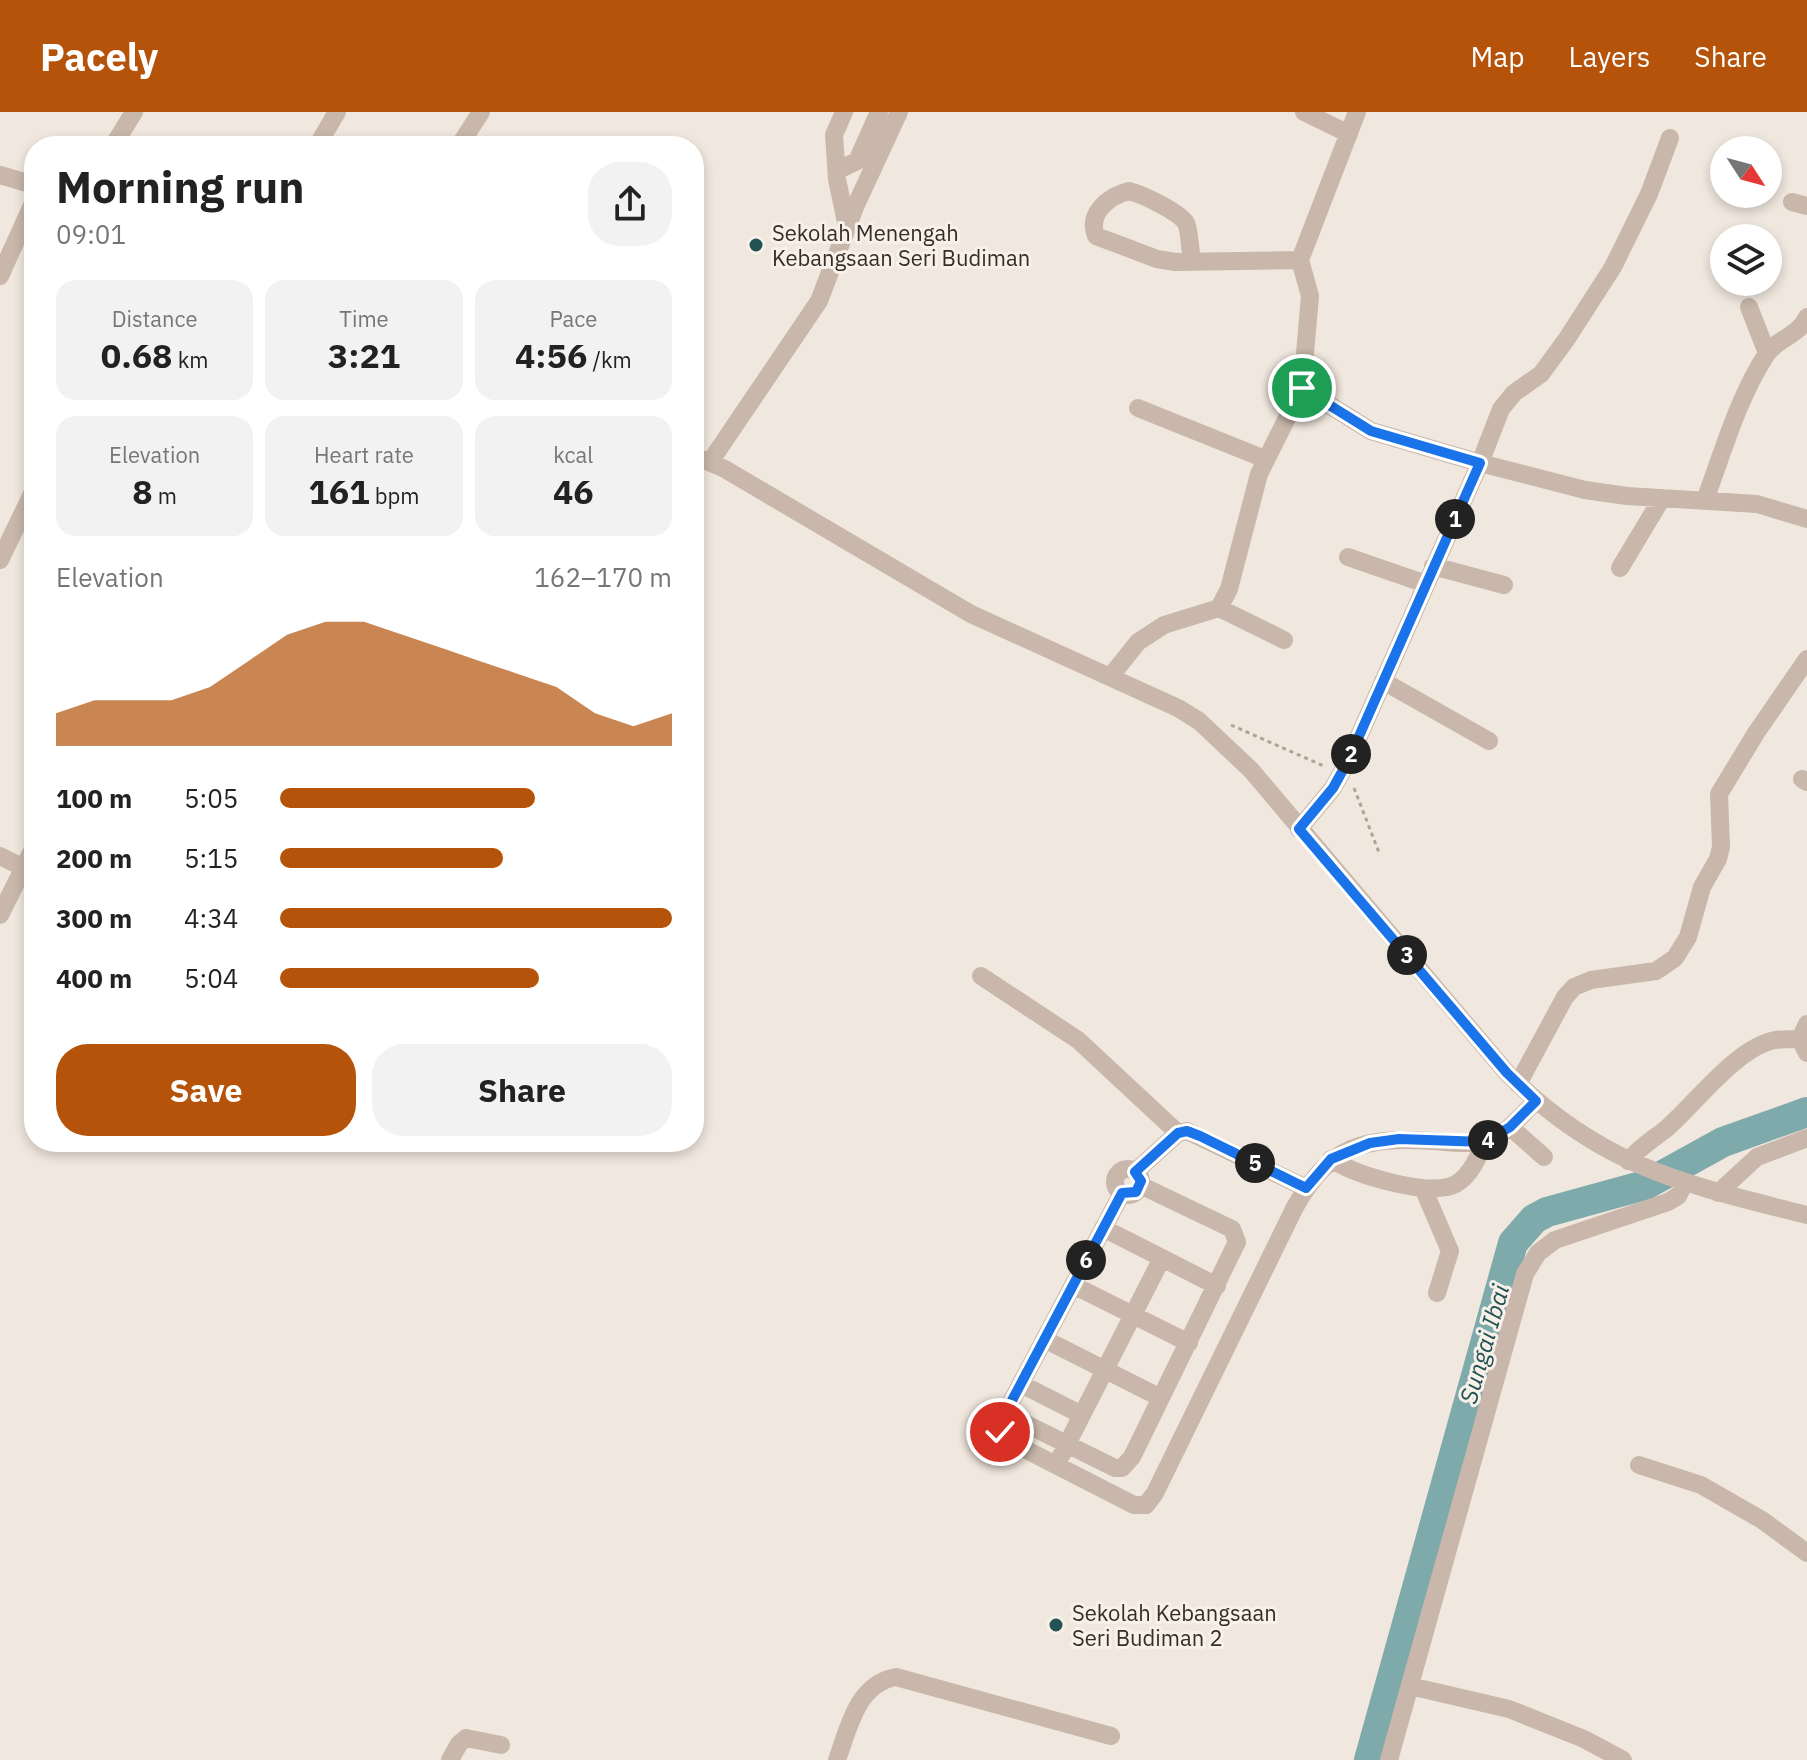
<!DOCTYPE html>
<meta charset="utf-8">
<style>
body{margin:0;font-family:"IBM Plex Sans",sans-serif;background:#f2f2f2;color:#222;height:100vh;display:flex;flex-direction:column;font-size:30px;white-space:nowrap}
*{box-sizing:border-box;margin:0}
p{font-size:26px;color:#767676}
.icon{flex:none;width:44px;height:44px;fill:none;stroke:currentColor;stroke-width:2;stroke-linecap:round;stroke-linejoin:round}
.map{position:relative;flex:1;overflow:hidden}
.side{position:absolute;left:24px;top:24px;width:680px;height:1016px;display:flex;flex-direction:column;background:#fff;border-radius:32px;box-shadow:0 4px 12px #0003}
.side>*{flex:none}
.needle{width:52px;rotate:126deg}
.tools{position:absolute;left:1710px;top:24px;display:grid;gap:16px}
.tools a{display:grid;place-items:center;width:72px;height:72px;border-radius:50%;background:#fff;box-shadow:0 4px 12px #0003;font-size:40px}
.pin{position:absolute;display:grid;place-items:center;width:68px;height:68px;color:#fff;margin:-34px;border:4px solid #fff;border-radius:50%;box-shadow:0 2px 8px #0007}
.km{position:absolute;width:40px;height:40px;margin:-20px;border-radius:50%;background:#222;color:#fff;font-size:22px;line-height:40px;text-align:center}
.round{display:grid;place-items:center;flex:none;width:84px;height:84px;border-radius:32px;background:#f2f2f2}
.head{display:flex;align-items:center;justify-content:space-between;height:136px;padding:0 32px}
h1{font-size:44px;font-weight:700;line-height:60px}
.figures{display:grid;grid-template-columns:repeat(3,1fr);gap:12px;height:136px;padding:8px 32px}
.figures div{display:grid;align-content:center;border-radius:20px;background:#f2f2f2;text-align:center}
.figures b{font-size:34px;font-weight:700}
.figures small{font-size:22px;font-weight:400}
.figures p{font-size:22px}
.chart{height:224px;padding:16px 32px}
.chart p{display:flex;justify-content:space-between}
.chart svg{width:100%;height:144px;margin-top:8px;fill:#b45309;opacity:.7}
.button{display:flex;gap:16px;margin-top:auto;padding:16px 32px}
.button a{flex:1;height:92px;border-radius:32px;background:#b45309;color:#fff;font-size:32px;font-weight:700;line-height:92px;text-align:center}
.button a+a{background:#f2f2f2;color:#222}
ul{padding:0 32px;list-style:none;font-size:26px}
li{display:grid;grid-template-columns:128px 96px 1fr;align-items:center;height:60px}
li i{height:20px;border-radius:10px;background:#b45309}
header{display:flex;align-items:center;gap:48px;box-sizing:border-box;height:112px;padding:0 40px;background:#b45309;color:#fff}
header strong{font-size:38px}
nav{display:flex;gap:44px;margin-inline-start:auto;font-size:28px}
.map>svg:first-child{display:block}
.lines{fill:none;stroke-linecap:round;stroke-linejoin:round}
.river{stroke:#7faaab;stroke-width:30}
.path{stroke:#b3a195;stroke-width:3;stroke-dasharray:4 4;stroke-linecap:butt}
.minor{stroke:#c8b7aa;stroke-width:18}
.route-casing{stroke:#fff;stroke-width:16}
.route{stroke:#1a73e8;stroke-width:10}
.poi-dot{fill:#225254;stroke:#f8f1ea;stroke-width:3}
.labels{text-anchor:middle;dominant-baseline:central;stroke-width:6;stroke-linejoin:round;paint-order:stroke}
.poi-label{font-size:22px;fill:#362d29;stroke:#f8f1ea;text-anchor:start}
.water-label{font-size:24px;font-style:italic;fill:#225254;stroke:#f8f1ea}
</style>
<header>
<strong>Pacely</strong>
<nav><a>Map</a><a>Layers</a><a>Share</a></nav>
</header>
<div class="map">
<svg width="1807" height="1648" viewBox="0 0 1807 1648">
<rect width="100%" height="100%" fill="#f0e7de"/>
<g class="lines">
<!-- river -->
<path class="river" d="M 1369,1648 L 1513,1131 L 1534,1107 L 1547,1100 L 1645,1073 L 1723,1030 L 1807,1000"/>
<!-- path -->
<path class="path" d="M 1231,613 L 1326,655
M 1354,676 L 1380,743"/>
<!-- minor -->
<path class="minor" d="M 844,0 L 834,23 L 837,67 L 847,115
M 1304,0 L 1349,22
M 113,34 L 134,0
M 317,34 L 337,0
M 459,34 L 481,0
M 838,58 L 857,49 L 879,0
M 0,63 L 34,73
M 1792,90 L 1807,94
M 1193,149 C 1189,138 1190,119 1186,111 C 1179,100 1142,82 1129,79 C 1109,84 1087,101 1096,124 L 1157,147 L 1175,150 L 1300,148
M 0,164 L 34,89
M 1749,195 L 1767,241
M 1302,276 L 1371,319 L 1480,351 L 1585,378 L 1627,384 L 1757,392 L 1807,407
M 1138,296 L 1265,347
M 694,344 L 723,356 L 971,502 L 1178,596 L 1199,609 L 1251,658 L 1507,961 C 1601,1055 1684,1072 1807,1103
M 710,350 L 819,189 L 855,95 L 899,0
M 1705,388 C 1723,340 1738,286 1766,243 C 1776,227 1799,224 1807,205
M 1348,445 L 1426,472
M 0,448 L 34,378
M 1433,454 L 1504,473
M 1620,456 L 1662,386
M 1219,496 L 1284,528
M 1110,565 L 1138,530 L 1164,513 L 1219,496 L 1229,477 L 1259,362 L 1302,276 L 1310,184 L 1300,148 L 1357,0
M 1383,569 L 1489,629
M 1802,667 L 1807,670
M 1299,717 L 1333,676 L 1348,649 L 1480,351 L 1501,297 L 1514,281 L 1541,262 L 1566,228 L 1613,155 L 1649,82 L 1670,26
M 0,744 L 24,756
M 0,803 L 34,735
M 981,864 L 1078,928 L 1178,1021
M 1807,912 L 1800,927 L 1807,941
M 1518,972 L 1565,885 L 1574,875 L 1591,868 L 1656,859 L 1675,846 L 1688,825 L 1702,775 L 1718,747 L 1721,735 L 1719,682 L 1756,621 L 1807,547
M 1510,1015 L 1544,1045
M 1331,1047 C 1355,1063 1422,1083 1451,1074 C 1469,1068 1478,1045 1485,1030
M 1628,1049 C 1640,1035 1652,1028 1666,1017 C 1695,992 1737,935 1775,928 C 1783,927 1792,927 1800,927
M1115 1070a13 13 0 1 1 26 0a13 13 0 1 1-26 0Z
M 1135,1060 L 1178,1021 L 1187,1019 L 1306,1076
M 1423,1076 L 1450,1139 L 1437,1181
M 1122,1081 L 1000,1311 L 1000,1320 L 1007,1328 L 1134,1393 L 1146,1393 L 1155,1381 L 1295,1095 C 1331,1032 1364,1025 1433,1029 C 1449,1030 1467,1033 1483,1030 C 1504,1026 1521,1003 1536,989
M 1718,1081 L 1757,1045 L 1807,1026
M 1103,1116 L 1217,1174
M 1073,1173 L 1189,1231
M 1046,1228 L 1161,1286
M 1021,1272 L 1082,1303
M 1006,1302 L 1115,1356 L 1122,1356 L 1132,1345 L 1237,1130 L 1232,1117 L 1140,1073
M 1061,1344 L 1162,1146
M 1639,1353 L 1701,1373 L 1762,1408 L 1807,1441
M 1410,1574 L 1509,1597 L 1584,1627 L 1623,1648
M 450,1648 L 459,1632 L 466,1626 L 501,1633
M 837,1648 C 849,1615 857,1572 896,1565 L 1111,1624
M 1389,1648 L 1525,1162 L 1538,1141 L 1555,1128 L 1668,1090 L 1678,1084 L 1684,1072"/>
</g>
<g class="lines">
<!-- route casing -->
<g class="route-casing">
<path id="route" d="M 1000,1320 L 1000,1311 L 1122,1081 L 1136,1080 L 1141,1069 L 1135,1060 L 1178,1021 L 1187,1019 L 1200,1024 L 1306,1076 L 1331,1047 L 1370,1031 L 1399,1027 L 1485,1030 L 1510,1015 L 1536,989 L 1507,961 L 1299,717 L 1333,676 L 1348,649 L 1480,351 L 1371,319 L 1302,276"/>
</g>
<!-- route -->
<use href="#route" class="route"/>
</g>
<!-- markers -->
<g class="poi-dot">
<circle cx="756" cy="133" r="8"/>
<circle cx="1056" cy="1513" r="8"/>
</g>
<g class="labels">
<!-- poi labels -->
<g class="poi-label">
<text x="772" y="120">Sekolah Menengah<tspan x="772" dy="25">Kebangsaan Seri Budiman</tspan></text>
<text x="1072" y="1500">Sekolah Kebangsaan<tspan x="1072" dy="25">Seri Budiman 2</tspan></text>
</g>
<!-- water labels -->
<g class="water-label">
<text transform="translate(1484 1232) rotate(-74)">Sungai Ibai</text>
</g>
</g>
</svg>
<div class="tools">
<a><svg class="needle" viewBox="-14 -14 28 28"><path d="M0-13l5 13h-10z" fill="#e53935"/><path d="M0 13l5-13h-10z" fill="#767676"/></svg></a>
<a><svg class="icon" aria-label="layers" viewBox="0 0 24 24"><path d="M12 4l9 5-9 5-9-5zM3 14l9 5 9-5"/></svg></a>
</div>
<div class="pin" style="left:1302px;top:276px;background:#1e9e55"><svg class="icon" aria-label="arrive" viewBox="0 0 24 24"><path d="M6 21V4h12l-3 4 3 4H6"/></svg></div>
<div class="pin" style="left:1000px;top:1320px;background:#d93025"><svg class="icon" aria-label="check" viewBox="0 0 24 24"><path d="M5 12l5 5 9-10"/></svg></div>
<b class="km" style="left:1455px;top:407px">1</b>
<b class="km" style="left:1351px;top:642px">2</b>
<b class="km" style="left:1407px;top:843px">3</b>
<b class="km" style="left:1488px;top:1028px">4</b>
<b class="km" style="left:1255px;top:1051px">5</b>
<b class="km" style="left:1086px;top:1148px">6</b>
<section class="side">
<div class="head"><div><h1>Morning run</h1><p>09:01</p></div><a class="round"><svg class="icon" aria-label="share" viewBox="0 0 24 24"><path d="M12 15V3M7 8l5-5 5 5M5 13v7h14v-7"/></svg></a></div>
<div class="figures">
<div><p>Distance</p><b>0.68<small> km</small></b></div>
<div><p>Time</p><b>3:21</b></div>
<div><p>Pace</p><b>4:56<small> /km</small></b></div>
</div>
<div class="figures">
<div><p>Elevation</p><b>8<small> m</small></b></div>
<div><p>Heart rate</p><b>161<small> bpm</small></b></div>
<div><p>kcal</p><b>46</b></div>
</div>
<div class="chart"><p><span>Elevation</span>162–170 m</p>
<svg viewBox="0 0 160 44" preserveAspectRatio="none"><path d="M0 44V34L10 30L20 30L30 30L40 26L50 18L60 10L70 6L80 6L90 10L100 14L110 18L120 22L130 26L140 34L150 38L160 34V44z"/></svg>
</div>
<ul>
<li><b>100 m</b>5:05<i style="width:65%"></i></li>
<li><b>200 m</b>5:15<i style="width:57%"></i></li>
<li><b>300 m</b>4:34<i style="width:100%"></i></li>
<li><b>400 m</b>5:04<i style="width:66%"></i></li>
</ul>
<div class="button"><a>Save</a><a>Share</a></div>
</section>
</div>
